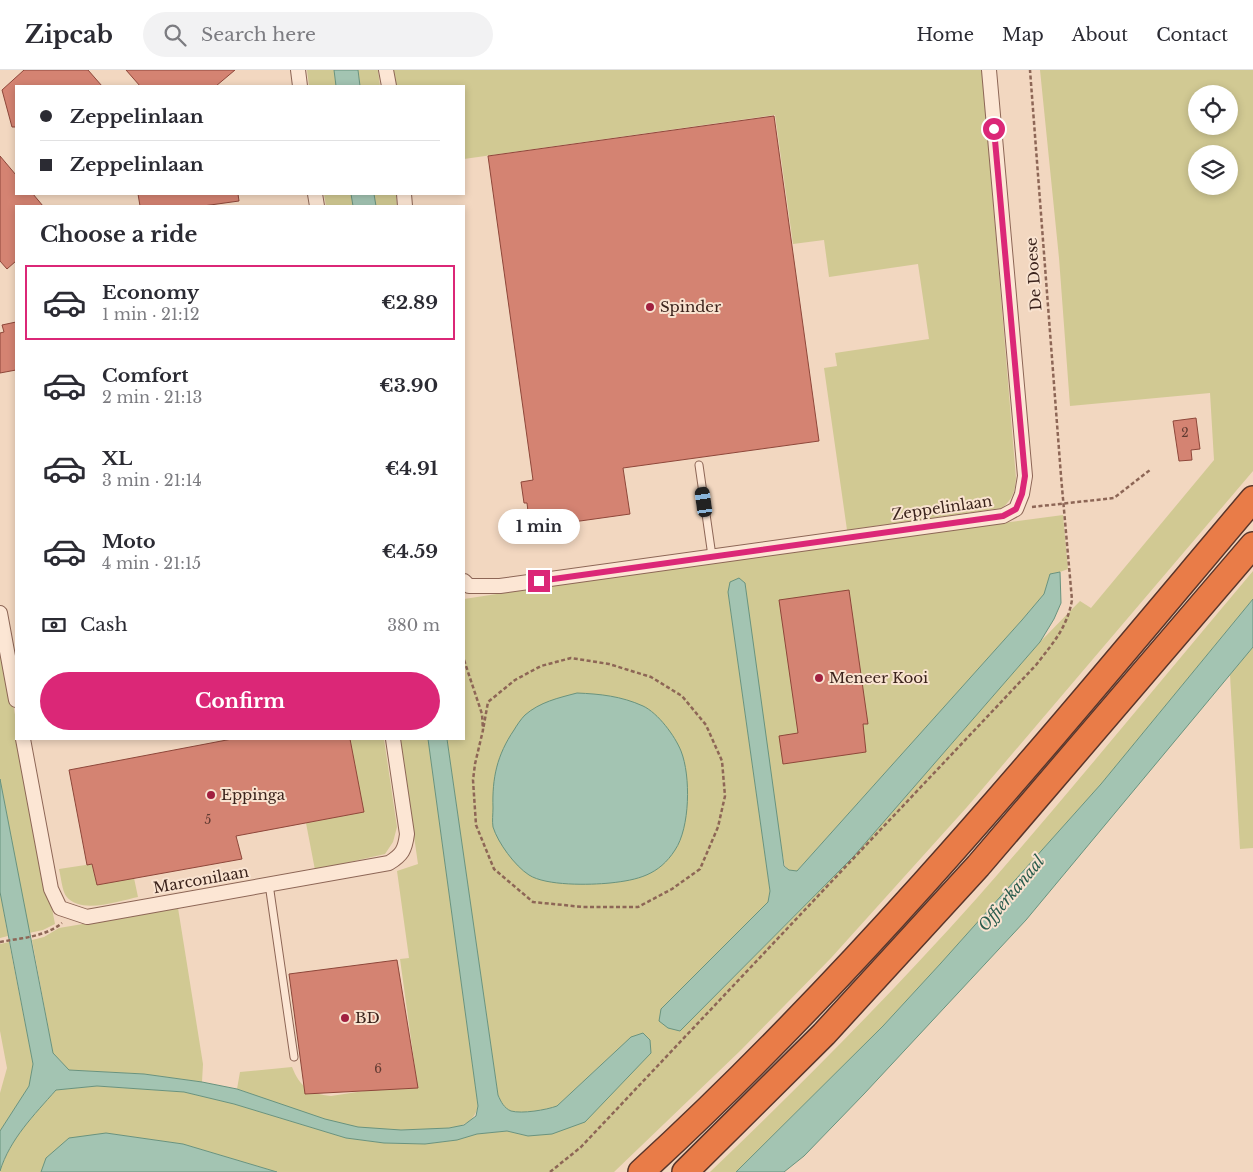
<!DOCTYPE html>
<meta charset="utf-8">
<style>
body{margin:0;font-family:"Libre Baskerville",serif;background:#f2f2f3;color:#2b2b33;height:100vh;display:flex;flex-direction:column;font-size:19px;white-space:nowrap}
*{box-sizing:border-box;margin:0}
p{font-size:16px;color:#7c7c81}
.icon{flex:none;width:28px;height:28px;fill:none;stroke:currentColor;stroke-width:2;stroke-linecap:round;stroke-linejoin:round}
.map{position:relative;flex:1;overflow:hidden}
.drawer{position:absolute;left:15px;top:135px;width:450px;height:535px;display:flex;flex-direction:column;background:#fff;border-radius:0px;box-shadow:0 2px 8px #0003}
.drawer>*{flex:none}
.banner{position:absolute;left:15px;top:15px;width:450px;height:110px;border-radius:0px;box-shadow:0 2px 8px #0003;display:grid;align-content:center;height:110px;padding:0 25px;background:#fff}
.buttons{position:absolute;left:1188px;top:15px;display:grid;gap:10px}
.buttons a{display:grid;place-items:center;width:50px;height:50px;border-radius:50%;background:#fff;box-shadow:0 2px 8px #0003;font-size:25px}
.end{position:absolute;width:22px;height:22px;margin:-11px;border:6px solid #db2777;background:#fff;box-shadow:0 0 0 2px #fff}
.from{border-radius:50%}
.bubble{position:absolute;height:35px;border-radius:18px;background:#fff;box-shadow:0 2px 8px #0003;font-size:16px;font-weight:700;line-height:35px;text-align:center}
.car{position:absolute;width:15px;height:30px;margin:-15px -8px;border-radius:6px;box-shadow:0 0 4px 1px #0007;background:linear-gradient(#222 24%,#8ab4d8 0 40%,#222 0 76%,#8ab4d8 0 86%,#222 0)}
.banner b{display:flex;align-items:center;gap:18px;height:48px;font-size:19px}
.banner b+b{border-top:1px solid #e1e1e2}
.banner i{width:12px;height:12px;background:#2b2b33}
ul{padding:0;list-style:none}
li{display:flex;align-items:center;gap:15px;height:75px;margin:0 10px 8px;padding:0 15px;border:2px solid transparent;border-radius:0px}
li div{flex:1}
li b{display:block;font-size:19px}
li em{font-style:normal;font-weight:700}
li.current{border-color:#db2777}
li>.icon{width:45px;height:45px;stroke-width:1.5}
h2{padding:0 25px;font-size:22px;line-height:60px}
.pay{display:flex;align-items:center;gap:12px;height:55px;padding:0 25px;font-size:19px}
.pay p{margin-inline-start:auto}
.cta{display:flex;gap:10px;margin-top:auto;padding:10px 25px}
.cta a{flex:1;height:58px;border-radius:30px;background:#db2777;color:#fff;font-size:20px;font-weight:700;line-height:58px;text-align:center}
header{display:flex;align-items:center;gap:30px;box-sizing:border-box;height:70px;padding:0 25px;background:#fff;border-bottom:1px solid #e1e1e2}
header strong{font-size:24px}
nav{display:flex;gap:28px;margin-inline-start:auto;font-size:18px}
.search{width:350px;height:45px;background:#f2f2f3;display:flex;align-items:center;gap:12px;box-sizing:border-box;padding:0 18px;border-radius:28px;color:#7c7c81;font-size:19px}
.map>svg:first-child{display:block}
</style>
<header>
<strong>Zipcab</strong>
<div class="search"><svg class="icon" aria-label="search" viewBox="0 0 24 24"><circle cx="10" cy="10" r="6"/><path d="M15 15l6 6"/></svg>Search here</div>
<nav><a>Home</a><a>Map</a><a>About</a><a>Contact</a></nav>
</header>
<div class="map">
<svg width="1253" height="1102" viewBox="0 0 1253 1102">
<rect width="100%" height="100%" fill="#f2d7c0"/>
<g fill="#d1c993" fill-rule="evenodd">
<path d="M 307,0 L 334,0 L 336,16 L 309,16 Z"/>
<path d="M 358,0 L 378,0 L 380,16 L 360,16 Z"/>
<path d="M 393,0 L 982,0 L 1016,408 C 1015,421 1013,429 1002,438 L 847,460 L 824,298 L 837,296 L 835,283 L 929,269 L 918,194 L 829,207 L 824,170 L 793,174 L 775,45 L 464,89 L 464,16 L 395,16 Z"/>
<path d="M 1040,0 L 1253,0 L 1253,401 L 967,737 L 831,888 L 741,980 L 614,1102 L 277,1102 L 183,1074 L 106,1063 L 46,1088 L 41,1102 L 0,1102 C 9,1070 34,1045 56,1020 L 97,1016 L 184,1022 L 234,1034 L 346,1068 L 384,1073 L 425,1074 L 457,1070 L 477,1064 L 507,1061 L 528,1066 L 631,967 L 557,1036 C 546,1040 522,1044 511,1041 C 504,1038 501,1032 498,1025 L 447,669 L 464,669 L 464,529 L 744,487 L 1063,445 L 1068,499 L 1060,502 L 1050,504 L 1044,524 L 1022,550 L 797,801 L 789,800 L 785,796 L 728,522 L 770,821 L 768,832 L 680,961 L 854,786 L 1040,572 L 1080,531 L 1091,538 L 1214,390 L 1210,323 L 1070,336 L 1059,188 ZM 1196,24 L 1229,24 L 1229,56 L 1196,56 ZM 1196,84 L 1229,84 L 1229,116 L 1196,116 Z"/>
<path d="M 324,124 L 351,124 L 353,136 L 326,136 Z"/>
<path d="M 374,124 L 396,124 L 397,136 L 376,136 Z"/>
<path d="M 1253,501 L 1253,529 L 1101,714 L 941,893 L 883,956 L 736,1102 L 710,1102 C 802,1014 892,923 977,828 C 1071,721 1161,610 1253,501 Z"/>
<path d="M 0,565 L 16,650 L 16,669 L 20,669 L 55,854 L 43,860 L 29,863 L 0,709 Z"/>
<path d="M 1253,577 L 1253,778 L 1240,779 L 1230,605 Z"/>
<path d="M 350,669 L 384,669 L 397,757 L 393,772 L 385,784 L 315,800 L 306,753 L 363,742 Z"/>
<path d="M 400,669 L 428,669 L 478,1036 C 473,1059 451,1058 431,1059 C 407,1060 382,1061 358,1057 C 319,1051 275,1032 237,1019 L 240,1002 L 292,997 C 300,1017 310,1024 331,1026 L 417,1013 L 400,889 L 409,888 L 397,801 L 418,794 Z"/>
<path d="M 92,794 L 97,815 L 134,808 L 138,827 C 119,831 80,845 66,826 C 62,820 61,807 59,799 Z"/>
<path d="M 0,822 L 8,866 L 0,868 Z"/>
<path d="M 178,838 L 203,994 L 202,1012 L 144,1004 L 69,1000 L 53,983 L 32,870 L 44,867 L 59,858 Z"/>
<path d="M 9,872 L 33,994 L 29,1016 L 0,1061 L 0,1023 L 7,998 L 0,961 L 0,874 Z"/>
</g>
<g fill="#a3c4b2" stroke="#69937e">
<path d="M 334,0 L 358,0 L 360,16 L 336,16 Z"/>
<path d="M 351,124 L 374,124 L 376,136 L 353,136 Z"/>
<path d="M 1060,502 L 1061,533 L 1054,549 L 1040,572 L 854,786 L 680,961 L 668,958 L 659,951 L 661,939 L 768,832 L 770,821 L 728,522 L 730,512 L 739,508 L 745,513 L 784,796 L 789,800 L 797,801 L 1022,550 L 1044,524 L 1050,504 Z"/>
<path d="M 1253,529 L 1253,577 L 1026,850 L 864,1024 L 804,1086 L 784,1102 L 736,1102 L 883,956 L 941,893 L 1101,714 Z"/>
<path d="M 577,623 C 600,624 621,626 643,636 C 658,643 675,666 681,681 C 691,706 690,758 675,780 C 659,805 638,810 610,813 C 590,815 546,816 529,805 C 515,796 498,773 493,757 C 492,751 493,744 493,738 C 492,708 497,685 514,660 C 517,655 521,649 525,645 C 540,632 558,628 577,623 Z"/>
<path d="M 428,669 L 447,669 L 498,1025 C 501,1032 504,1038 511,1041 C 522,1044 546,1040 557,1036 L 631,967 L 643,963 L 650,970 L 651,983 L 585,1052 L 552,1064 L 528,1066 L 507,1061 L 477,1064 L 457,1070 L 425,1074 L 384,1073 L 346,1068 L 234,1034 L 184,1022 L 97,1016 L 56,1020 C 34,1045 10,1069 0,1101 L 0,1061 L 29,1016 L 33,994 L 0,822 L 0,709 L 53,983 L 69,1000 L 144,1004 L 202,1012 L 237,1019 L 325,1049 L 358,1057 L 401,1060 L 449,1058 L 464,1055 L 476,1046 L 478,1036 Z"/>
<path d="M 106,1063 L 183,1074 L 277,1102 L 41,1102 L 46,1088 L 69,1068 Z"/>
</g>
<g fill="#d48372" stroke="#8e473a">
<path d="M 24,0 L 88,0 L 102,16 L 16,16 L 16,57 L 12,57 L 2,20 Z"/>
<path d="M 126,0 L 235,0 L 216,16 L 140,16 Z"/>
<path d="M 774,46 L 819,371 L 623,398 L 630,444 L 530,458 L 527,433 L 524,433 L 521,412 L 533,410 L 488,86 Z"/>
<path d="M 0,86 L 16,105 L 16,124 L 33,124 L 43,136 L 16,136 L 16,191 L 7,199 L 0,191 Z"/>
<path d="M 138,124 L 238,124 L 239,131 L 203,136 L 140,136 Z"/>
<path d="M 16,252 L 16,300 L 0,303 L 0,263 L 4,262 L 2,255 Z"/>
<path d="M 1196,348 L 1200,379 L 1191,380 L 1192,390 L 1179,391 L 1173,351 Z"/>
<path d="M 849,520 L 868,654 L 863,654 L 866,682 L 783,694 L 779,666 L 798,663 L 779,530 Z"/>
<path d="M 232,669 L 350,669 L 364,742 L 236,766 L 242,789 L 97,815 L 92,794 L 87,795 L 69,700 Z"/>
<path d="M 397,890 L 418,1018 L 305,1024 L 289,904 Z"/>
</g>
<g fill="none" stroke-linecap="round" stroke-linejoin="round">
<defs>
<g id="service">
<path d="M 699,395 L 712,486"/>
<path d="M 269,814 L 294,987"/>
</g>
<g id="minor">
<path d="M 298,0 L 300,16"/>
<path d="M 386,0 L 389,16"/>
<path d="M 315,124 L 317,136"/>
<path d="M 404,124 L 405,136"/>
<path d="M 464,511 L 469,516 L 500,516 L 1003,446 L 1016,439 L 1022,424 L 1025,406 L 989,0"/>
<path d="M 0,543 L 16,630"/>
<path d="M 23,669 L 51,819 L 60,838 L 87,847 L 389,793 C 402,785 405,780 407,764 L 393,669"/>
</g>
<g id="motorway">
<path d="M 641,1102 C 865,897 1057,661 1253,429"/>
<path d="M 685,1102 L 824,964 L 978,796 L 1253,475"/>
</g>
</defs>
<use href="#service" stroke="#8d6656" stroke-width="9"/>
<use href="#minor" stroke="#8d6656" stroke-width="16"/>
<use href="#motorway" stroke="#5a362b" stroke-width="28"/>
<g stroke="#8d6656" stroke-width="2.5" stroke-dasharray="4 2.5" stroke-linecap="butt">
<path d="M 1032,437 L 1114,428 L 1150,400"/>
<path d="M 464,590 L 482,644 L 483,660 L 475,694 L 473,710 L 476,755 L 494,799 L 533,832 L 583,837 L 638,837 L 672,819 L 700,799 L 718,757 L 725,726 L 722,691 L 706,655 L 682,626 L 651,607 L 609,594 L 571,588 L 541,596 L 515,610 L 488,632 L 483,660"/>
<path d="M 0,872 C 21,868 45,867 62,853"/>
<path d="M 550,1102 L 581,1077 L 1036,595 C 1053,573 1067,558 1072,530 L 1061,406 L 1030,0"/>
</g>
<use href="#service" stroke="#fce6d4" stroke-width="7"/>
<use href="#minor" stroke="#fce6d4" stroke-width="14"/>
<use href="#motorway" stroke="#e97c48" stroke-width="25"/>
</g>
<g fill="none" stroke-linecap="round" stroke-linejoin="round">
<path stroke="#db2777" stroke-width="6" d="M 539,511 L 1003,446 L 1016,439 L 1022,424 L 1025,406 L 994,59"/>
</g>
<g fill="#a12040" stroke="#f9e3d0" stroke-width="2">
<circle cx="650" cy="237" r="5"/>
<circle cx="819" cy="608" r="5"/>
<circle cx="211" cy="725" r="5"/>
<circle cx="345" cy="948" r="5"/>
</g>
<g text-anchor="middle" stroke-width="4" stroke-linejoin="round" paint-order="stroke">
<g font-size="12" fill="#613b32">
<text x="1185" y="367">2</text>
<text x="208" y="754">5</text>
<text x="378" y="1003">6</text>
</g>
<g font-size="15" fill="#3b231c" stroke="#f9e3d0">
<text transform="translate(1034 204) rotate(-94)" y="5">De Doese</text>
<text transform="translate(942 438) rotate(-8)" y="5">Zeppelinlaan</text>
<text transform="translate(201 810) rotate(-10)" y="5">Marconilaan</text>
</g>
<g font-size="15" fill="#3b231c" stroke="#f9e3d0" text-anchor="start">
<text x="660" y="242">Spinder</text>
<text x="829" y="613">Meneer Kooi</text>
<text x="221" y="730">Eppinga</text>
<text x="355" y="953">BD</text>
</g>
<g font-size="16" font-style="italic" fill="#2a5c4d" stroke="#f9e3d0">
<text transform="translate(1011 823) rotate(-50)" y="6">Offierkanaal</text>
</g>
</g>
</svg>
<div class="buttons">
<a><svg class="icon" aria-label="locate" viewBox="0 0 24 24"><circle cx="12" cy="12" r="6"/><path d="M12 2v4M12 18v4M2 12h4M18 12h4"/></svg></a>
<a><svg class="icon" aria-label="layers" viewBox="0 0 24 24"><path d="M12 4l9 5-9 5-9-5zM3 14l9 5 9-5"/></svg></a>
</div>
<i class="end from" style="left:994px;top:59px"></i>
<i class="end" style="left:539px;top:511px"></i>
<div class="bubble" style="left:498px;top:439px;width:82px">1 min</div>
<i class="car" style="left:704px;top:432px;rotate:352deg"></i>
<div class="banner">
<b><i class="from"></i>Zeppelinlaan</b>
<b><i></i>Zeppelinlaan</b>
</div>
<section class="drawer">
<h2>Choose a ride</h2>
<ul>
<li class="current"><svg class="icon" aria-label="car" viewBox="0 0 24 24"><path d="M5 17H2v-5l4-1 3-4h7l3 4 3 1v5h-3M9 17h6M6 11h13"/><circle cx="7" cy="17" r="2"/><circle cx="17" cy="17" r="2"/></svg><div><b>Economy</b><p>1 min · 21:12</p></div><em>€2.89</em></li>
<li><svg class="icon" aria-label="car" viewBox="0 0 24 24"><path d="M5 17H2v-5l4-1 3-4h7l3 4 3 1v5h-3M9 17h6M6 11h13"/><circle cx="7" cy="17" r="2"/><circle cx="17" cy="17" r="2"/></svg><div><b>Comfort</b><p>2 min · 21:13</p></div><em>€3.90</em></li>
<li><svg class="icon" aria-label="car" viewBox="0 0 24 24"><path d="M5 17H2v-5l4-1 3-4h7l3 4 3 1v5h-3M9 17h6M6 11h13"/><circle cx="7" cy="17" r="2"/><circle cx="17" cy="17" r="2"/></svg><div><b>XL</b><p>3 min · 21:14</p></div><em>€4.91</em></li>
<li><svg class="icon" aria-label="car" viewBox="0 0 24 24"><path d="M5 17H2v-5l4-1 3-4h7l3 4 3 1v5h-3M9 17h6M6 11h13"/><circle cx="7" cy="17" r="2"/><circle cx="17" cy="17" r="2"/></svg><div><b>Moto</b><p>4 min · 21:15</p></div><em>€4.59</em></li>
</ul>
<div class="pay"><svg class="icon" aria-label="cash" viewBox="0 0 24 24"><path d="M3 7h18v10H3z"/><circle cx="12" cy="12" r="2"/></svg>Cash<p>380 m</p></div>
<div class="cta"><a>Confirm</a></div>
</section>
</div>
